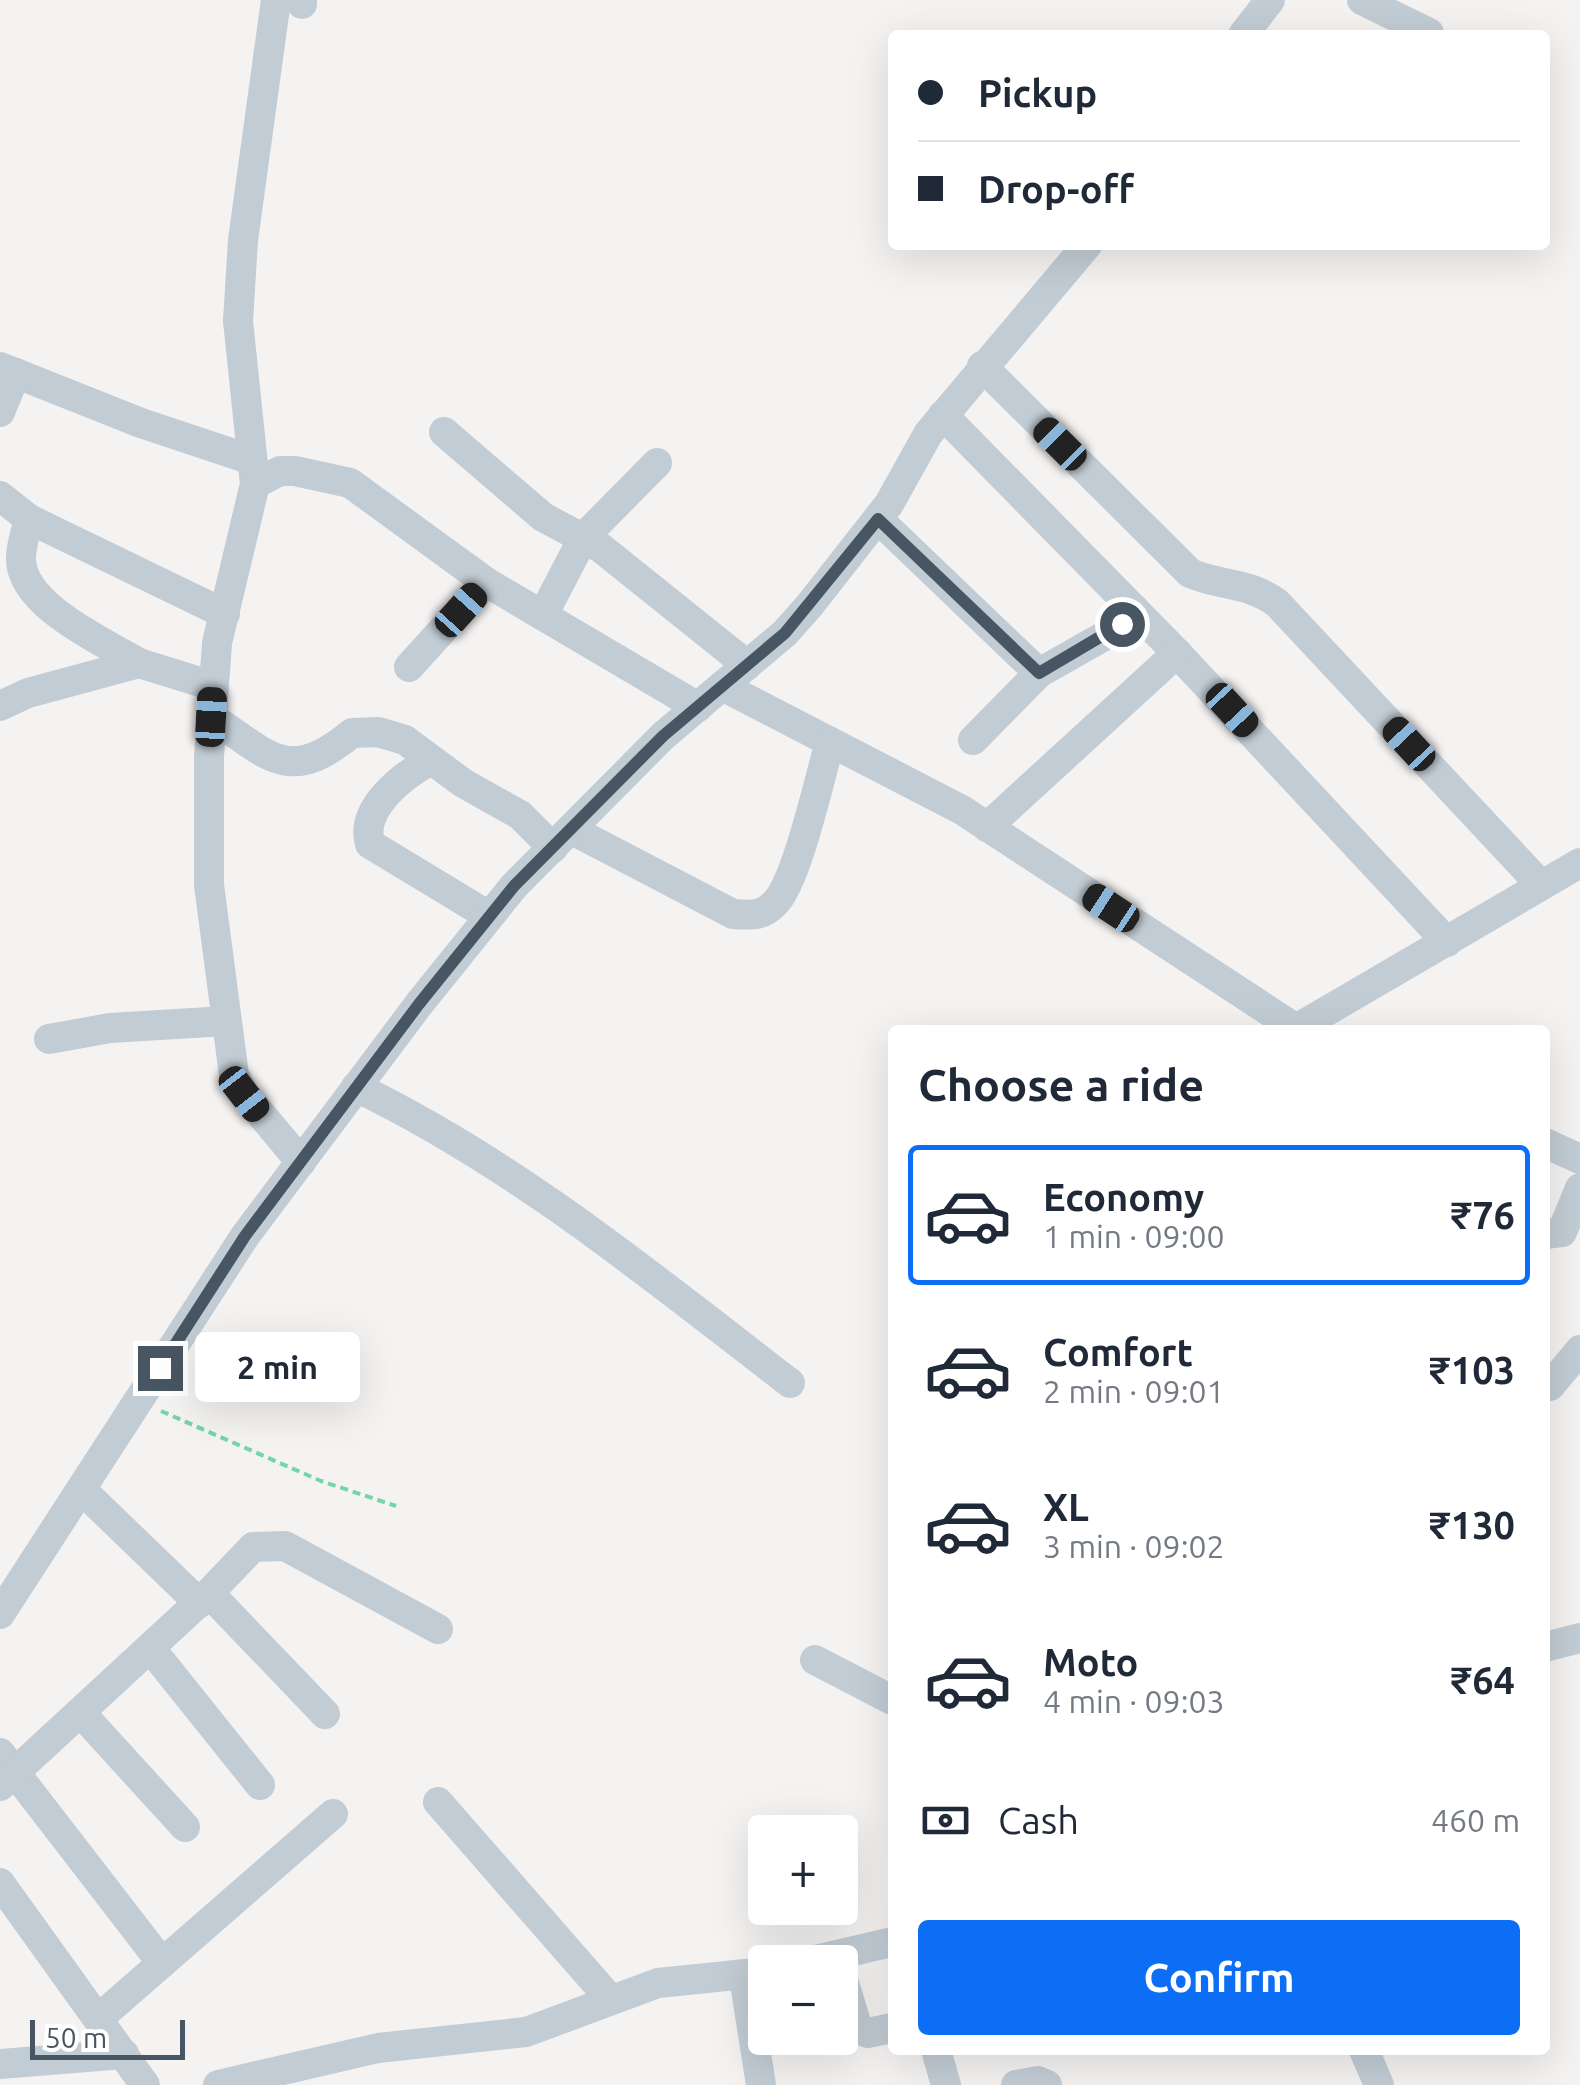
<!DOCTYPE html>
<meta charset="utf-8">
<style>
body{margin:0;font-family:Ubuntu,sans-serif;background:#f6f6f7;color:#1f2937;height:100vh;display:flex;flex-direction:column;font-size:38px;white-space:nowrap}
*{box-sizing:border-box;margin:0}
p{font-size:32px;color:#747a83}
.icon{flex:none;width:55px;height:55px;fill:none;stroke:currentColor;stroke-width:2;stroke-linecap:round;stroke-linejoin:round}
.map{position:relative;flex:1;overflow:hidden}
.drawer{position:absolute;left:888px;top:1025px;width:662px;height:1030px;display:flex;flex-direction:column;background:#fff;border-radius:10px;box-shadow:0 10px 40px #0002}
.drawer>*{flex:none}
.guide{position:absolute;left:888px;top:30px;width:662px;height:220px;border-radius:10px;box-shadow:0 10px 40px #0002;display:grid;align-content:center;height:220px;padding:0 30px;background:#fff}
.buttons{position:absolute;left:748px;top:1815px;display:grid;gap:20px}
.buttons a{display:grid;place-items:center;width:110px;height:110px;border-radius:10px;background:#fff;box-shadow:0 10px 40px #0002;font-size:50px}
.scale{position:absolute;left:30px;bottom:25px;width:155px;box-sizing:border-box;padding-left:10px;border:5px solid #485562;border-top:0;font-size:28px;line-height:35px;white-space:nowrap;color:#485562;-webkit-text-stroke:8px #fff;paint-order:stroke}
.end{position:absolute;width:45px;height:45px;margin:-22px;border:12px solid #485562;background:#fff;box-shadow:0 0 0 5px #fff}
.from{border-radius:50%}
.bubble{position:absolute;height:70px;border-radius:10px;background:#fff;box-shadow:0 10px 40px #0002;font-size:32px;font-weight:700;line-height:70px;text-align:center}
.car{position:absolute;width:30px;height:60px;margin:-30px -15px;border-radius:12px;box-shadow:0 0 8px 2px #0007;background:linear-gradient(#222 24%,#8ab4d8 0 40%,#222 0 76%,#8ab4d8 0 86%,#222 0)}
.guide b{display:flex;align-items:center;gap:35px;height:95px;font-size:38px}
.guide b+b{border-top:2px solid #e0e1e3}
.guide i{width:25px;height:25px;background:#1f2937}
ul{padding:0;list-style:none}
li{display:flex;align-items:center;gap:30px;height:140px;margin:0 20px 15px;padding:0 10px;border:5px solid transparent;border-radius:10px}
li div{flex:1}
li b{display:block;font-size:38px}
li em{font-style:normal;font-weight:700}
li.selected{border-color:#0c6df5}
li>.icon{width:90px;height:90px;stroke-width:1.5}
h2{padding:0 30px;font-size:45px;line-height:120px}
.pay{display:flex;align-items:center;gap:25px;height:110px;padding:0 30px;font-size:38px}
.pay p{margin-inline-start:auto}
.primary-button{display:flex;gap:20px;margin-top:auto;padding:20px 30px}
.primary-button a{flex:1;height:115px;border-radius:10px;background:#0c6df5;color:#fff;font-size:40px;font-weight:700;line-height:115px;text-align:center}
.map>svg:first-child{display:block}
</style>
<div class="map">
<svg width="1580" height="2085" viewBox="0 0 1580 2085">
<rect width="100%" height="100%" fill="#f5f2f2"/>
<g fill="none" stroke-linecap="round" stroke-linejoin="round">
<path stroke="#74d5a7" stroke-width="4" stroke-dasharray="8 5" stroke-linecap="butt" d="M 161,1411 L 321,1481 L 396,1506"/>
<g stroke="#c2ccd4" stroke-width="30">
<path d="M 276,0 L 243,240 L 238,321 L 255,484 L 217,643 L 209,756 L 209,885 L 234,1075 L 244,1094 L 301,1162"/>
<path d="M 1362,0 L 1429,33"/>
<path d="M 302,4 L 302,0"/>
<path d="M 1243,35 L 1270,0"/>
<path d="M 982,366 L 1190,573 C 1223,587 1246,581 1277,603 L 1541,885"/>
<path d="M 0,367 L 141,423 L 252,460"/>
<path d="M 0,412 L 16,373"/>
<path d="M 943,415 L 1177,653 L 1447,942"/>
<path d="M 444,432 L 543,517 L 601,548 L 747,665"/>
<path d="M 255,484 L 280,471 L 295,471 L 350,483 L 486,582 L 698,707"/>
<path d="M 0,496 L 29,519 L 225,614"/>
<path d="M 29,519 C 26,531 21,545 21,558 C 20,605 104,642 139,663"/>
<path d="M 878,519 L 1039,673"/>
<path d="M 543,615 L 583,538 L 657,463"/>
<path d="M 409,667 L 486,582"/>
<path d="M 722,686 L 962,810 L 1298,1030"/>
<path d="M 0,706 L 28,693 L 139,663 L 213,686"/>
<path d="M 211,717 C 271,757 289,785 352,733 L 378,732 L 405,740 L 463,783 L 520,815 L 553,848"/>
<path d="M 973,740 L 1039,673 L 1106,635 L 1135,610"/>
<path d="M 431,760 C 404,775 359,808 370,844 L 489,916"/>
<path d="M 987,827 L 1177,653"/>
<path d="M 572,830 L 733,914 C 750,915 762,917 775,903 C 797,882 820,776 830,742"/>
<path d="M 1296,1029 L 1580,863"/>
<path d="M 49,1039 L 110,1028 L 226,1021"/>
<path d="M 356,1087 C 515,1164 651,1276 790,1383"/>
<path d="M 1545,1143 L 1580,1159"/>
<path d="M 1545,1234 L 1562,1232 L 1580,1188"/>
<path d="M 1550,1386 L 1580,1350"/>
<path d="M 82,1490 L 199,1603"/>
<path d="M 209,1593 L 325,1714"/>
<path d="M 0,1614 L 245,1236 L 419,1004 L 514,886 L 663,736 L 785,633 L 809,606 L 889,504 L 928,434 L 1087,245"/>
<path d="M 1545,1647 L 1580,1638"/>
<path d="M 151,1649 L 260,1785"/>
<path d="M 815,1660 L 892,1700"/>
<path d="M 81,1713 L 185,1827"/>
<path d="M 0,1753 L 162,1963"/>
<path d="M 0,1786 L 209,1593 L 253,1547 L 285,1546 L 438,1629"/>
<path d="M 438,1802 L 611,2000"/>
<path d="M 0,1883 L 145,2085"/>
<path d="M 806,1962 L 892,1942"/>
<path d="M 840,1970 L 858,2029 L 868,2033 L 892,2028"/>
<path d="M 744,1977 L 761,2085"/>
<path d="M 99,2018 L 333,1814"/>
<path d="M 936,2050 L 946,2085"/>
<path d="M 1364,2050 L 1379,2085"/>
<path d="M 0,2064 L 124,2054"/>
<path d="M 218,2085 L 378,2048 L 526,2032 L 658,1983 L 765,1972"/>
<path d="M 1016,2085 L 1038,2081 L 1047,2085"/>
</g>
</g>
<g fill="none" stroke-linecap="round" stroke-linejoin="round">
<path stroke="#485562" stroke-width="12" d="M 160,1368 L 245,1236 L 419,1004 L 514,886 L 663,736 L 785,633 L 878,519 L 1039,673 L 1122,624"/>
</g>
</svg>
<div class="buttons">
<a>+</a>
<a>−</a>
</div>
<div class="scale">50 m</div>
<i class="end from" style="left:1122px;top:624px"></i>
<i class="end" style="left:160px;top:1368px"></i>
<div class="bubble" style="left:195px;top:1332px;width:165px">2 min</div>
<i class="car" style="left:1060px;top:444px;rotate:315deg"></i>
<i class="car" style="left:461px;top:610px;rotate:42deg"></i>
<i class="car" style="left:1232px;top:710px;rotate:137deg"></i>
<i class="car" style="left:211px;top:717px;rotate:3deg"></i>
<i class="car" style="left:1409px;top:744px;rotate:317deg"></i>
<i class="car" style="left:1111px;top:908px;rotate:303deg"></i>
<i class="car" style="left:244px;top:1094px;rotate:142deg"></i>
<div class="guide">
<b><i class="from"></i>Pickup</b>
<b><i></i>Drop-off</b>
</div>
<section class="drawer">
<h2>Choose a ride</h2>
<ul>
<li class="selected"><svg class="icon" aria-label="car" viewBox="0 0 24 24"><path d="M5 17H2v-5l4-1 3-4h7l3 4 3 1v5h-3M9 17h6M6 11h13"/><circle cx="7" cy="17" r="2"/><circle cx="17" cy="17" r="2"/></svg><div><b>Economy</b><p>1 min · 09:00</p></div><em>₹76</em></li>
<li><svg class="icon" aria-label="car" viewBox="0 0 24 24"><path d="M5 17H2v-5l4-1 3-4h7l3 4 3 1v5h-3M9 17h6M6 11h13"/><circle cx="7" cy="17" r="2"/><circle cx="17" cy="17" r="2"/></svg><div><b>Comfort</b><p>2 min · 09:01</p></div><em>₹103</em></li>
<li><svg class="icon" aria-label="car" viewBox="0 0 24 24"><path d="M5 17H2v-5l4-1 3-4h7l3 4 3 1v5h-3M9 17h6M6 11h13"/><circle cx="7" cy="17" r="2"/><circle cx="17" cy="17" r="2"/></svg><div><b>XL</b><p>3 min · 09:02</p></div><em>₹130</em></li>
<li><svg class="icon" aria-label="car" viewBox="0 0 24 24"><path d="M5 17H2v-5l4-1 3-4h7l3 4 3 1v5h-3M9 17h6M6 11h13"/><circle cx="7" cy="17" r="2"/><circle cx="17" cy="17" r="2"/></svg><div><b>Moto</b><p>4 min · 09:03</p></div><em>₹64</em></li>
</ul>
<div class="pay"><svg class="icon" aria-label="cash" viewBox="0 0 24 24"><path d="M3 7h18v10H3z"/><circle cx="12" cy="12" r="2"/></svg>Cash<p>460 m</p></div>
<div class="primary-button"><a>Confirm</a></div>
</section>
</div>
